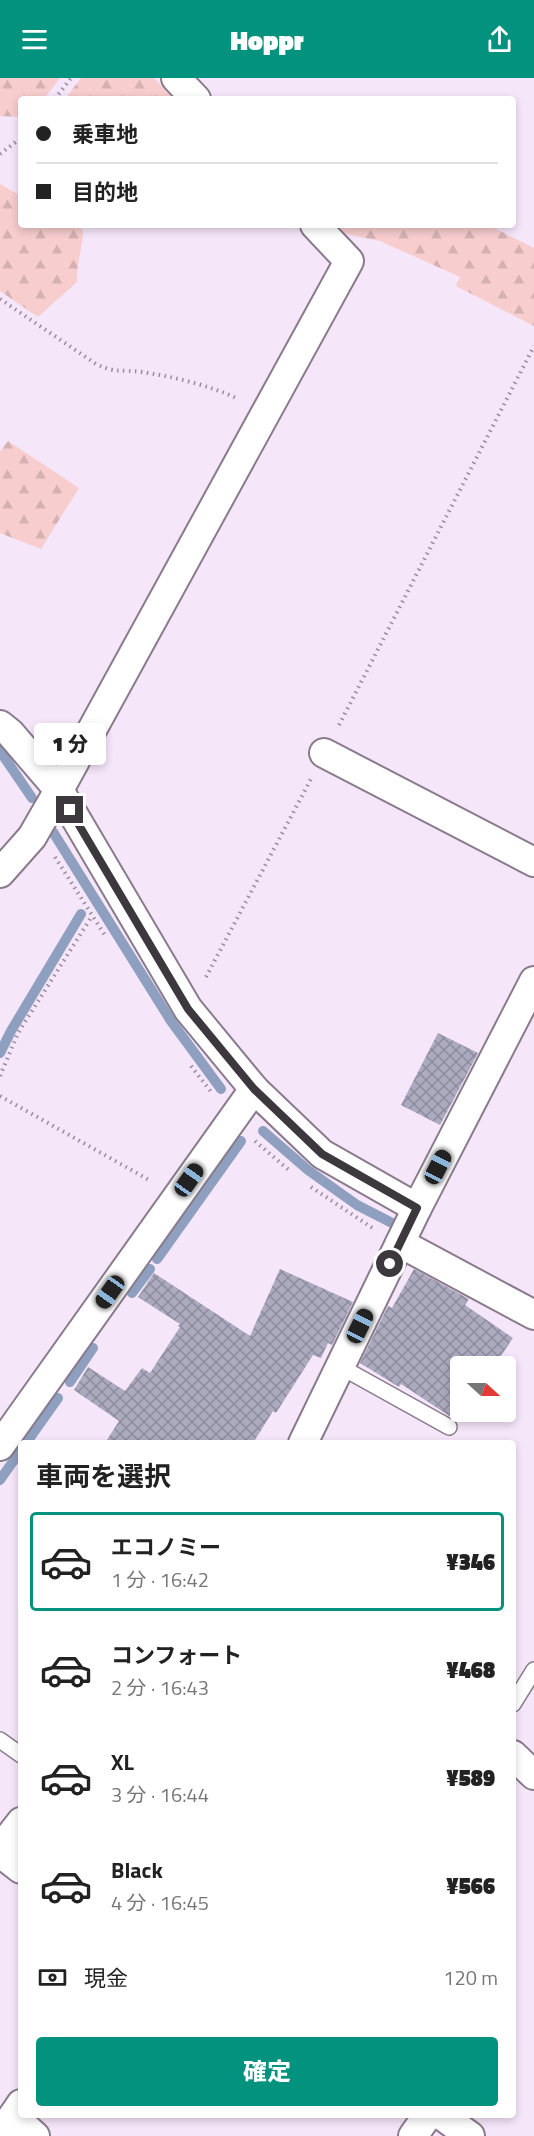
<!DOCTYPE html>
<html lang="ja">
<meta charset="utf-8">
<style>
body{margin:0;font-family:"Titillium Web","Noto Sans JP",sans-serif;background:#f2f2f2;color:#222;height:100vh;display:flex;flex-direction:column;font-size:22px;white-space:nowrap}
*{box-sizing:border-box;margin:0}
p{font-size:20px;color:#767676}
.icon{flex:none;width:33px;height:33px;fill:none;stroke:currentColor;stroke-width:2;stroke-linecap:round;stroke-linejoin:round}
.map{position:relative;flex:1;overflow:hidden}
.panel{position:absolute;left:18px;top:1362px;width:498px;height:678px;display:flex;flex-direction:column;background:#fff;border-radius:6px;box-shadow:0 3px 9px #0003}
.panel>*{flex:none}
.banner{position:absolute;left:18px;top:18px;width:498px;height:132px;border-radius:6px;box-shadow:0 3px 9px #0003;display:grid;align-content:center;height:132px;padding:0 18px;background:#fff}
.needle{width:39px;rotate:111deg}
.buttons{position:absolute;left:450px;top:1278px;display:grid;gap:12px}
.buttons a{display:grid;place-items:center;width:66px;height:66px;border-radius:6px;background:#fff;box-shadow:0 3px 9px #0003;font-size:30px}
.end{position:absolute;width:27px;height:27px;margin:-14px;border:8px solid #3d373e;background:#fff;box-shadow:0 0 0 3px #fff}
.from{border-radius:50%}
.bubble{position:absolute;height:42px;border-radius:6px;background:#fff;box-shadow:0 3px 9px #0003;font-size:20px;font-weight:800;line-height:42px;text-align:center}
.car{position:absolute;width:18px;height:36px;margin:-18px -9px;border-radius:8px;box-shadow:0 0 4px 2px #0007;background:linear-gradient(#222 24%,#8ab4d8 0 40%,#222 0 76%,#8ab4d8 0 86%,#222 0)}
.banner b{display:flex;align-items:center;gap:21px;height:57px;font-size:22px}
.banner b+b{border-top:2px solid #e0e0e0}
.banner i{width:15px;height:15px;background:#222}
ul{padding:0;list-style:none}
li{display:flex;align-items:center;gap:18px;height:99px;margin:0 12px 9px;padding:0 6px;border:3px solid transparent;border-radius:6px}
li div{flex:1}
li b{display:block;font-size:22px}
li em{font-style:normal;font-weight:800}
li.selected{border-color:#02927e}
li>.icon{width:54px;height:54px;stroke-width:1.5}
h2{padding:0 18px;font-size:27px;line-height:72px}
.pay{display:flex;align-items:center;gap:15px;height:66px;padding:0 18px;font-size:22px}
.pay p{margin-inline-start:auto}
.button{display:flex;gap:12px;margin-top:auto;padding:12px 18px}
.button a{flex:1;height:69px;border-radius:6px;background:#02927e;color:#fff;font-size:24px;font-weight:800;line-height:69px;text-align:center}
header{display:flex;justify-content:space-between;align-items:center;height:78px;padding:0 18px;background:#02927e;color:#fff;font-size:27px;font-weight:800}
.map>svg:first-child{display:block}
</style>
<header><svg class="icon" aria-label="menu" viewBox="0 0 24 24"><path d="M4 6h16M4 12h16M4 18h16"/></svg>Hoppr<svg class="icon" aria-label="share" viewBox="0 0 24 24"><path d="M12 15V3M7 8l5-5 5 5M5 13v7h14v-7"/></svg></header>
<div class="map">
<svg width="534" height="2058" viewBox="0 0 534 2058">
<defs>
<pattern id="forest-firs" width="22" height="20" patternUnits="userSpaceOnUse" patternTransform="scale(1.5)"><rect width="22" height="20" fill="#f7cdce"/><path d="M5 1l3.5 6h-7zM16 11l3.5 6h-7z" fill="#d5b1b2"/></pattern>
<pattern id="building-cross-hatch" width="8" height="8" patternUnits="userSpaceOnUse" patternTransform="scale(1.5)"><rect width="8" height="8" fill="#acaabf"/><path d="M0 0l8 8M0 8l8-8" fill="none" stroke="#8d8b9d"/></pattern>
</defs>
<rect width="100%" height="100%" fill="#f6e6fa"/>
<g fill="url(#forest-firs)">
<path d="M 0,0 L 60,0 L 44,21 L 21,21 L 21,39 L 0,38 Z"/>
<path d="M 81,0 L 154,0 L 174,21 L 65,21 Z"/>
<path d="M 0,106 L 21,118 L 21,147 L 74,147 L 83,152 C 83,170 76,186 77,204 L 38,239 L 0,213 Z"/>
<path d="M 337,147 L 488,147 L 534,170 L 534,248 L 456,208 L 460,199 L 380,163 L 346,156 Z"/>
<path d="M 8,363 L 79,410 L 41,471 L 0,455 L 0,374 Z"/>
</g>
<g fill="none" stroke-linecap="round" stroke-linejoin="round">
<g stroke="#8e9fbf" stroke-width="10">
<path d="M 0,673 L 32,720"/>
<path d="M 53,754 L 171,943 L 221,1011"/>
<path d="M 0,975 L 11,953 L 81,836"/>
<path d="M 263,1053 L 308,1092 L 357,1127 L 396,1147"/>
<path d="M 157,1181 L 241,1063"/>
<path d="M 132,1215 L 150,1191"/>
<path d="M 70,1304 L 93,1270"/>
<path d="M 26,1365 L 58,1320"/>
<path d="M 0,1402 L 21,1372"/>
</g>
</g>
<g fill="url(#building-cross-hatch)">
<path d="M 438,955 L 478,975 L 440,1047 L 401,1027 Z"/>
<path d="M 280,1191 L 353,1224 L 332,1267 L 328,1265 L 321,1280 L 313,1277 L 276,1335 L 273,1333 L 253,1365 L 105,1365 L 119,1343 L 74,1312 L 88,1289 L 125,1313 L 142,1290 L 150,1295 L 180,1249 L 178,1248 L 180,1246 L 138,1219 L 154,1195 L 250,1258 Z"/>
<path d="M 414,1191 L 469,1221 L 465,1227 L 513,1260 L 494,1288 L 460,1288 L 460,1334 L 463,1334 L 457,1343 L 401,1306 L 399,1309 L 360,1285 L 388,1228 L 392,1230 Z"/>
</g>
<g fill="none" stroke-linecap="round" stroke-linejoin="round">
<defs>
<g id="service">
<path d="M 341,1289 L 449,1349"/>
<path d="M 513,1626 L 534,1592"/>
<path d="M 0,1662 L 21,1677"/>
</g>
<g id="minor">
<path d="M 176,0 L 196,21"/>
<path d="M 0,647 L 10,655 L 59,712 L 188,931 L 254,1011 L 322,1076 L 417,1130"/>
<path d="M 324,675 L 534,784"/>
<path d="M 0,795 L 32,759 L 59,712 L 349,183 L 315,147"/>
<path d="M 400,1165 L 534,1237"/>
<path d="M 303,1365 L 417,1130 L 534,903"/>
<path d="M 0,1368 L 254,1011"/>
<path d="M 513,1677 L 534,1697"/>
<path d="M 0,1771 L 21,1744"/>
<path d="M 0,1775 L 21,1791"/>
<path d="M 441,2037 L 470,2058"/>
<path d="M 13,2038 L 35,2058"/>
<path d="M 0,2057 L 21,2026"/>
<path d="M 413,2058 L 428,2037"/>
</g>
</defs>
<use href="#service" stroke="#897b8c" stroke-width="18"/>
<use href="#minor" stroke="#897b8c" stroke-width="32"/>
<g stroke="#978c99" stroke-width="4" stroke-dasharray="1.5 4.5" stroke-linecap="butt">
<path d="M 55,21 L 71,0"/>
<path d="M 0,76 L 21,60"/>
<path d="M 0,221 L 96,286 C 117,296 121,291 142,294 C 171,298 212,308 238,321"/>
<path d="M 339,647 L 534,268"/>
<path d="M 55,779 L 106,859"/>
<path d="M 206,899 L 311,701"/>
<path d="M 191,988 L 212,1015"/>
<path d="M 0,998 L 18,955 L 92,838"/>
<path d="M 0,1018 L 151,1103"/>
<path d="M 255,1063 L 290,1093"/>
<path d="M 311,1109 L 374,1151"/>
</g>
<use href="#service" stroke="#fff" stroke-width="15"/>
<use href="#minor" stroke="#fff" stroke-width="28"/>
</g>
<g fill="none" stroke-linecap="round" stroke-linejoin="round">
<path stroke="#3d373e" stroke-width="8" d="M 70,732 L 188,931 L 254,1011 L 322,1076 L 417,1130 L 390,1186"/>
</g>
</svg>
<div class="buttons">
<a><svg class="needle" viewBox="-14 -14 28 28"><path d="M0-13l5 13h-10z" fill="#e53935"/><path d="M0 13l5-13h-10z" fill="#767676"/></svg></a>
</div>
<i class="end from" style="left:390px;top:1186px"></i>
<i class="end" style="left:70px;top:732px"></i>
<div class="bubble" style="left:34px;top:645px;width:72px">1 分</div>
<i class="car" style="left:438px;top:1089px;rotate:27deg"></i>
<i class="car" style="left:189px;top:1102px;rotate:35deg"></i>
<i class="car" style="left:110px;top:1214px;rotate:215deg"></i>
<i class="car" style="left:360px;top:1248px;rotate:26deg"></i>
<div class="banner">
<b><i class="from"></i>乗車地</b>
<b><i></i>目的地</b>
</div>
<section class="panel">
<h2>車両を選択</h2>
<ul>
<li class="selected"><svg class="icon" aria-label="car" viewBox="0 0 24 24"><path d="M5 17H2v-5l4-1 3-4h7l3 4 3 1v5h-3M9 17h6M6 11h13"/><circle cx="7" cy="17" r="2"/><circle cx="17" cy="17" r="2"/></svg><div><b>エコノミー</b><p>1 分 · 16:42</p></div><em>¥346</em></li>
<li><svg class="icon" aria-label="car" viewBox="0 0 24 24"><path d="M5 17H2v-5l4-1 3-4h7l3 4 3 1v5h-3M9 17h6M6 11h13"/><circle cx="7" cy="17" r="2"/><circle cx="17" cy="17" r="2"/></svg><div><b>コンフォート</b><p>2 分 · 16:43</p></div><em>¥468</em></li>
<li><svg class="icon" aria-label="car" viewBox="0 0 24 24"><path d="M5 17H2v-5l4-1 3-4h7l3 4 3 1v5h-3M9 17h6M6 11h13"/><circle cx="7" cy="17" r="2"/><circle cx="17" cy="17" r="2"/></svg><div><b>XL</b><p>3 分 · 16:44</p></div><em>¥589</em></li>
<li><svg class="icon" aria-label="car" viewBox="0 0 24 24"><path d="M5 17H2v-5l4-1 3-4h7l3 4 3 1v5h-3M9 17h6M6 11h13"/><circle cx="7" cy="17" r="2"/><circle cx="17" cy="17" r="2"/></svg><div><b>Black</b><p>4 分 · 16:45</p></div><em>¥566</em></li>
</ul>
<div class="pay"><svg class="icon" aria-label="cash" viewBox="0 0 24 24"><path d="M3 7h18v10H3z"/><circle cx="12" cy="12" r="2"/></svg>現金<p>120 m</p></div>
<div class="button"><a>確定</a></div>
</section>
</div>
